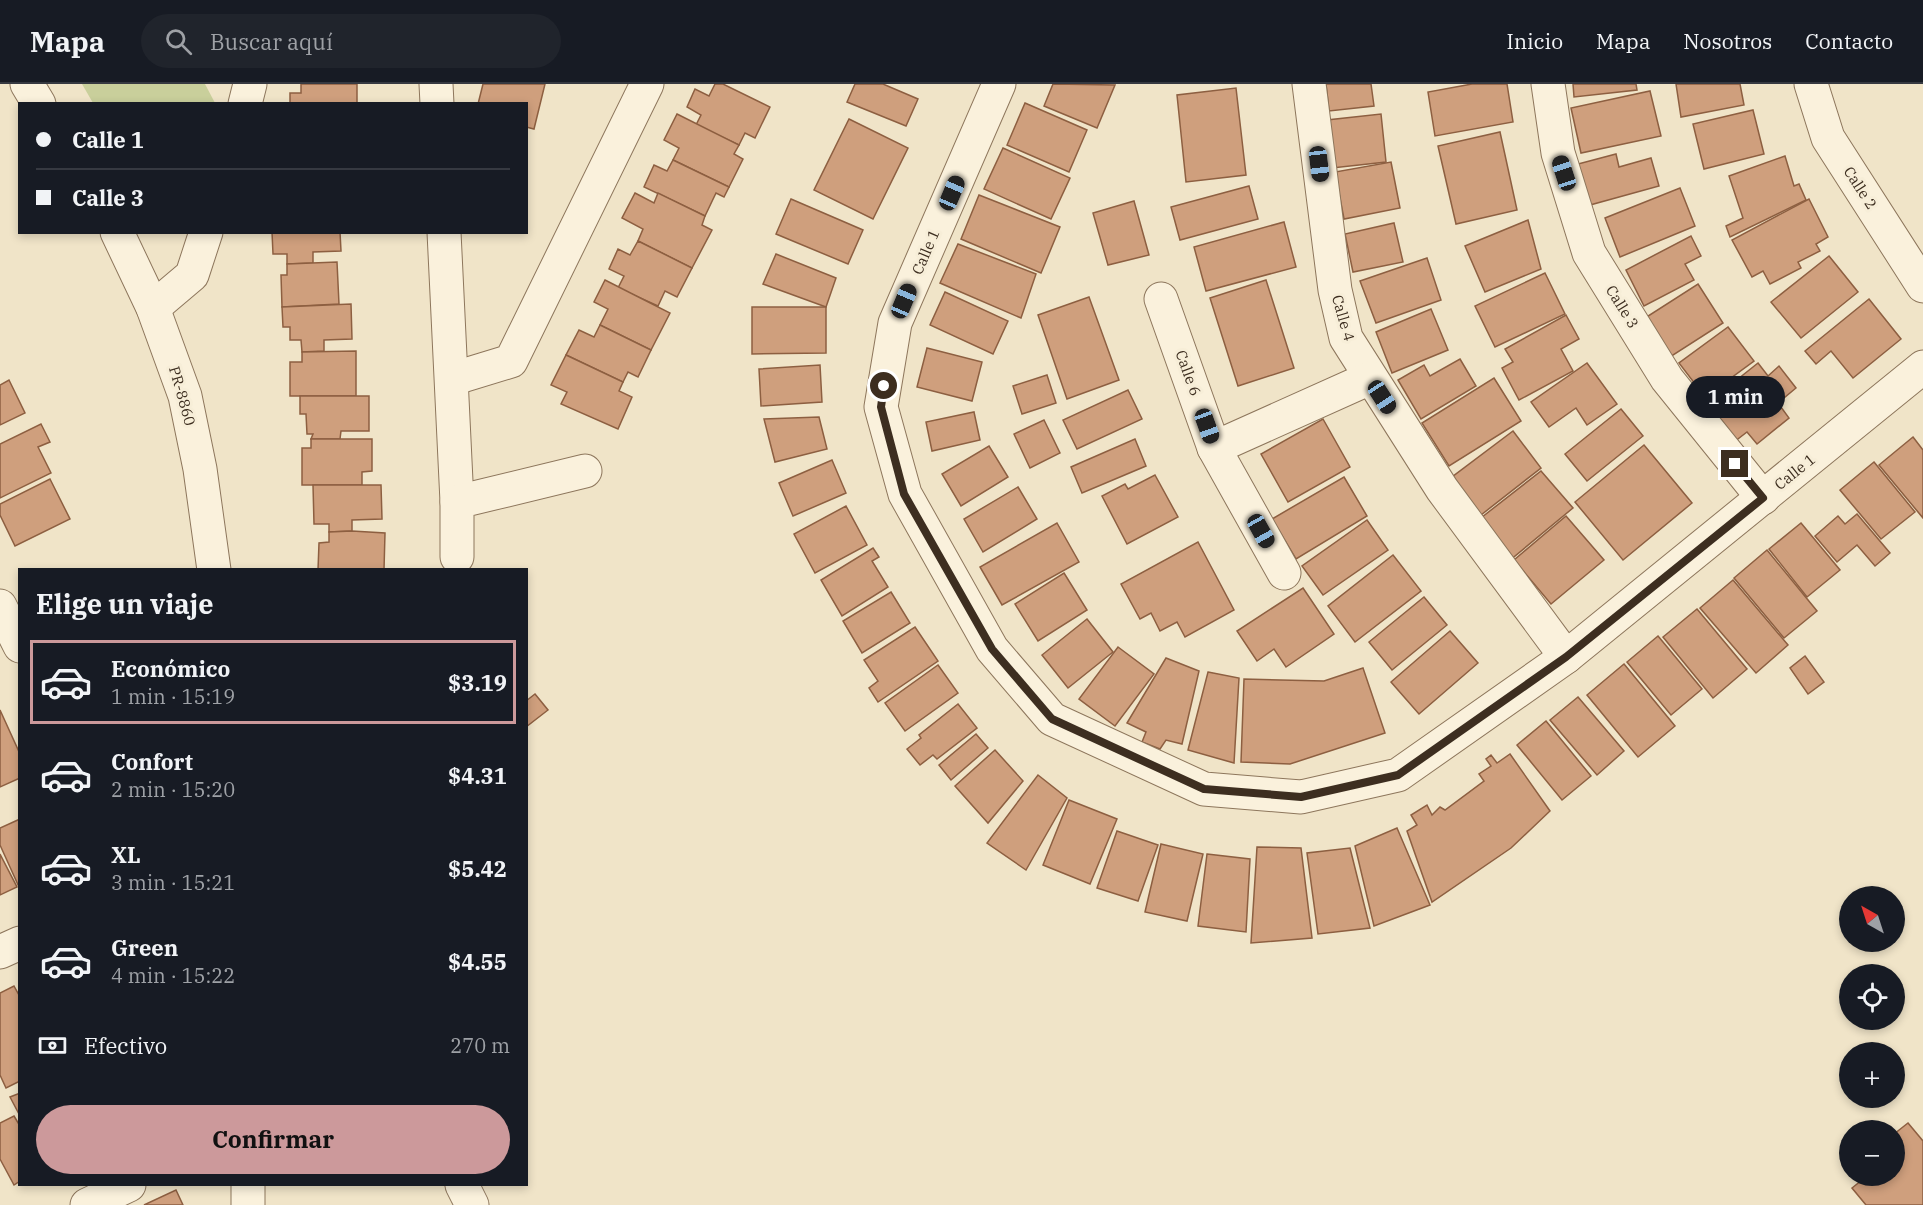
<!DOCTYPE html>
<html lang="es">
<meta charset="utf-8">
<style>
body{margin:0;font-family:"IBM Plex Serif",serif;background:#20242c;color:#f1f3f6;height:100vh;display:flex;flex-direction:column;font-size:22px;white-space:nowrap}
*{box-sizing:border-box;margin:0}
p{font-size:20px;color:#9ea1a6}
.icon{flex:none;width:33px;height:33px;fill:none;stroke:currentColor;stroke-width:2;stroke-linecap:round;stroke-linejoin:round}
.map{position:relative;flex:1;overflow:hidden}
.panel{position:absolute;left:18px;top:484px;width:510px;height:618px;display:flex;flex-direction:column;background:#171b24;border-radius:0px;box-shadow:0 3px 9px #0003}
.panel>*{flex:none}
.hud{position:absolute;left:18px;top:18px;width:510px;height:132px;border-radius:0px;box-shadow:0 3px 9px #0003;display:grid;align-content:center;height:132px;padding:0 18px;background:#171b24}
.needle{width:39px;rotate:321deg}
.buttons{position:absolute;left:1839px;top:802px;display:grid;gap:12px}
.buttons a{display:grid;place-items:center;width:66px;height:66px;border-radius:50%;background:#171b24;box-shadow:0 3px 9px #0003;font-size:30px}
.end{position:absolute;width:27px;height:27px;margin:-14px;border:8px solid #3d2e20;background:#fff;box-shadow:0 0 0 3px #fff}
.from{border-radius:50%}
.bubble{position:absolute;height:42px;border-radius:21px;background:#171b24;box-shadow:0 3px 9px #0003;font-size:20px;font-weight:700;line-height:42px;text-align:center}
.car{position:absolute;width:18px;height:36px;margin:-18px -9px;border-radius:8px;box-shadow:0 0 4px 2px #0007;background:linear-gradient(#222 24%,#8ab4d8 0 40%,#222 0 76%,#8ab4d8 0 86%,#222 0)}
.hud b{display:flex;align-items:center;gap:21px;height:57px;font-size:22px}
.hud b+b{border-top:2px solid #363941}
.hud i{width:15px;height:15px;background:#f1f3f6}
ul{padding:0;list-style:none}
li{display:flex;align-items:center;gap:18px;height:84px;margin:0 12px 9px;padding:0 6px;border:3px solid transparent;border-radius:0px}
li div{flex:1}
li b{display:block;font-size:22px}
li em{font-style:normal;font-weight:700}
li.active{border-color:#cc999b}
li>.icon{width:54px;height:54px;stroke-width:1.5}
h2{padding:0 18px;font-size:27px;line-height:72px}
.pay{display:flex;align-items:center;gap:15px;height:66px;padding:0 18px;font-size:22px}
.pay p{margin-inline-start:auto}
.action{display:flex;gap:12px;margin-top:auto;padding:12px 18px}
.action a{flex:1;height:69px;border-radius:36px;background:#cc999b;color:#111;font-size:24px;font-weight:700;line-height:69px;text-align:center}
header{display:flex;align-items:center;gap:36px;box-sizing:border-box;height:84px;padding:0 30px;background:#171b24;border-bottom:2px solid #363941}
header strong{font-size:28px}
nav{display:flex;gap:33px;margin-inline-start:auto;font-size:21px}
.search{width:420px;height:54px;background:#20242c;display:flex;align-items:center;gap:15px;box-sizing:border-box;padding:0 21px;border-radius:33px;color:#9ea1a6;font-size:22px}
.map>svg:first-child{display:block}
</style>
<header>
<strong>Mapa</strong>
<div class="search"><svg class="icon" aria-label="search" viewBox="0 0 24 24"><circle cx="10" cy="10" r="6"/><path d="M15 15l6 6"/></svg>Buscar aquí</div>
<nav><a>Inicio</a><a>Mapa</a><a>Nosotros</a><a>Contacto</a></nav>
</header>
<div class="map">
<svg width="1923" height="1121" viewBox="0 0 1923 1121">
<rect width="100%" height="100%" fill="#f0e4c8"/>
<path fill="#c9cf9b" d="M 82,0 L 205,0 L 215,19 L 93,19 Z"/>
<g fill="#cf9f7d" stroke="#8d5f41" stroke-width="1.5">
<path d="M 301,0 L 357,0 L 357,20 L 290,20 L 290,9 L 301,9 Z"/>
<path d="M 483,0 L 545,0 L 534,45 L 526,43 L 526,20 L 478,20 Z"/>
<path d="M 715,0 L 723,0 L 770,23 L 755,54 L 745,49 L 739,61 L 696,41 L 701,31 L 687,23 L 695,5 L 709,12 Z"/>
<path d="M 855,0 L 883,0 L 918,15 L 906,42 L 847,18 Z"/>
<path d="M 1053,0 L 1115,1 L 1097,44 L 1044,22 Z"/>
<path d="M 1326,0 L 1371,0 L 1374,22 L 1329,27 Z"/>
<path d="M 1472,0 L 1507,0 L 1513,38 L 1435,52 L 1428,8 Z"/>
<path d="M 1573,0 L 1636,0 L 1637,6 L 1574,13 Z"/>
<path d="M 1676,0 L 1740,0 L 1744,21 L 1681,33 Z"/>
<path d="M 1236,4 L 1246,91 L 1186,98 L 1177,11 Z"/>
<path d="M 1650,7 L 1661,52 L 1581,69 L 1571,24 Z"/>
<path d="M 1025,19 L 1087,46 L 1069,88 L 1007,61 Z"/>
<path d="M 1753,26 L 1764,70 L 1704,85 L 1693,40 Z"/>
<path d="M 677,30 L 739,61 L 734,70 L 743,75 L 729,103 L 673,76 L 679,64 L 664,56 Z"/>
<path d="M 1381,30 L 1386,78 L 1332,84 L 1327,36 Z"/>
<path d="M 849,35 L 908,64 L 873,135 L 814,106 Z"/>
<path d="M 1500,48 L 1517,126 L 1456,140 L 1438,62 Z"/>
<path d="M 1003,64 L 1070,94 L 1051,135 L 984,105 Z"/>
<path d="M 1616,70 L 1619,83 L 1651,74 L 1659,102 L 1590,121 L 1578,80 Z"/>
<path d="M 1785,72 L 1794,102 L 1799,100 L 1806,116 L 1730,153 L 1726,142 L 1743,134 L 1729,92 Z"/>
<path d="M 673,76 L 729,103 L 724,113 L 716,109 L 705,132 L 644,103 L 654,81 L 667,87 Z"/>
<path d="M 1391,78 L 1400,124 L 1344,135 L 1335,88 Z"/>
<path d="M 1249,102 L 1258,135 L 1180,156 L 1171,123 Z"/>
<path d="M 1680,104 L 1695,142 L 1620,173 L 1605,134 Z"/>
<path d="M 635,109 L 654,119 L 658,109 L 705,132 L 702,141 L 712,146 L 692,184 L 638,157 L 643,145 L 622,134 Z"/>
<path d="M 979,111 L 1060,143 L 1041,189 L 961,155 Z"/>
<path d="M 791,115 L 863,146 L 848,180 L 776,150 Z"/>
<path d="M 1809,115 L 1828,153 L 1816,160 L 1820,167 L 1798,178 L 1801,184 L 1770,200 L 1763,187 L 1752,193 L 1732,156 Z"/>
<path d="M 1134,117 L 1149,171 L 1108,181 L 1093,129 Z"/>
<path d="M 1528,136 L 1541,185 L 1485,208 L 1465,162 Z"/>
<path d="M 1284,138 L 1296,183 L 1206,207 L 1194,163 Z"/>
<path d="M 1394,139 L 1403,178 L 1353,188 L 1345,150 Z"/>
<path d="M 272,148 L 340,148 L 341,167 L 313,168 L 313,179 L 287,180 L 287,170 L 273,170 Z"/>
<path d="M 1691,152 L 1701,172 L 1685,180 L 1694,196 L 1644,222 L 1626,186 Z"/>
<path d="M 638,157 L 692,184 L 677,213 L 665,207 L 658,222 L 618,204 L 624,192 L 609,185 L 618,165 L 630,171 Z"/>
<path d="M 958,160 L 1036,190 L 1021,234 L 940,199 Z"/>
<path d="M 776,170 L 836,194 L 826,223 L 763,200 Z"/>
<path d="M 1829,172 L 1858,208 L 1801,254 L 1771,218 Z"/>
<path d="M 1427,174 L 1441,216 L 1376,239 L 1360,197 Z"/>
<path d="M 337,178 L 339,220 L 282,223 L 281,191 L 287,191 L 287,180 Z"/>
<path d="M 1545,189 L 1565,230 L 1495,263 L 1475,222 Z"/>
<path d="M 605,196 L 670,229 L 651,266 L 600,241 L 608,225 L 594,218 Z"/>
<path d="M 1266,196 L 1294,284 L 1238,302 L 1210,214 Z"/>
<path d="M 1698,200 L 1723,239 L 1670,273 L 1645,234 Z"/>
<path d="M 945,208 L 1008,237 L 993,270 L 930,241 Z"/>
<path d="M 1089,213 L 1119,296 L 1067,315 L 1038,231 Z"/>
<path d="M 1869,215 L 1901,255 L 1853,294 L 1831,267 L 1816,280 L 1805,267 Z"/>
<path d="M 351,220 L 352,255 L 324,256 L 324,267 L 302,268 L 301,256 L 290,256 L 290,243 L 283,243 L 282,223 Z"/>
<path d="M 752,223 L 826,223 L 826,269 L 752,270 Z"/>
<path d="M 1431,225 L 1448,266 L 1392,289 L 1376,248 Z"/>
<path d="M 1566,231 L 1579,255 L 1561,265 L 1573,287 L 1519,316 L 1502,284 L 1513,278 L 1505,265 Z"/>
<path d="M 600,241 L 651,266 L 638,293 L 628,288 L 623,298 L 566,271 L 579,246 L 594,253 Z"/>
<path d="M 1728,243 L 1754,277 L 1705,313 L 1679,279 Z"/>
<path d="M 927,264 L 982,278 L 972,317 L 917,303 Z"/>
<path d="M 356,267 L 356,312 L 290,312 L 290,278 L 302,278 L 302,268 Z"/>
<path d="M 566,271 L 623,298 L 619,307 L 632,313 L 618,345 L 561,320 L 567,308 L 551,301 Z"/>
<path d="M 1460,275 L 1476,302 L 1421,335 L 1398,296 L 1424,281 L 1430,292 Z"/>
<path d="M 1587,279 L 1617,320 L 1587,341 L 1576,324 L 1549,343 L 1531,318 Z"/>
<path d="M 1758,279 L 1768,292 L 1779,282 L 1796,304 L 1778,319 L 1789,334 L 1757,360 L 1747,348 L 1734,358 L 1704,322 Z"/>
<path d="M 820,281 L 822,318 L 761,322 L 759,285 Z"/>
<path d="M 1047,291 L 1056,319 L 1022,330 L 1013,302 Z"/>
<path d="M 1494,294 L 1521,337 L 1449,382 L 1422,339 Z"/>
<path d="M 9,296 L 25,329 L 0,341 L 0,301 Z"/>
<path d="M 1128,306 L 1142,335 L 1077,365 L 1063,336 Z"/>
<path d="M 300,312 L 369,312 L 369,347 L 341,347 L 340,355 L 311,355 L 313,350 L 307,350 L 306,330 L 300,330 Z"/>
<path d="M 1621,325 L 1643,352 L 1587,397 L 1565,370 Z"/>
<path d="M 974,328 L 980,356 L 932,367 L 926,338 Z"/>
<path d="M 819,333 L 827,365 L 775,378 L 764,335 Z"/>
<path d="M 1323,335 L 1350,383 L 1288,418 L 1261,370 Z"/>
<path d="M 1044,336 L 1060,369 L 1030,384 L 1014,350 Z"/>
<path d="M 41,340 L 50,358 L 38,363 L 51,389 L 0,414 L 0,360 Z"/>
<path d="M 1513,347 L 1541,384 L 1481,431 L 1452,393 Z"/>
<path d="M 1913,353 L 1923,366 L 1923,434 L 1879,381 Z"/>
<path d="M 311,355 L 372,355 L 372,387 L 362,388 L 362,401 L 302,401 L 302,364 L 311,364 Z"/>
<path d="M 1135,355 L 1146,382 L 1082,409 L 1071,383 Z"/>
<path d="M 1644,361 L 1692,419 L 1623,476 L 1575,418 Z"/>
<path d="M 989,362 L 1008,393 L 961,422 L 942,390 Z"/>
<path d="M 832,376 L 846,409 L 793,432 L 779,399 Z"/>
<path d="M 1874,378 L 1915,428 L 1881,455 L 1840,406 Z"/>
<path d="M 1541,387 L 1573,424 L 1509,477 L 1477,437 Z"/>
<path d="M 1155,391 L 1178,433 L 1127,460 L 1102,412 L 1125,400 L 1128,405 Z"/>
<path d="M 1344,393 L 1367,432 L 1296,475 L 1272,435 Z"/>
<path d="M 50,395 L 70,435 L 15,462 L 0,431 L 0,420 Z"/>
<path d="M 313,401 L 381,401 L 382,435 L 352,436 L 352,447 L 329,448 L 329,440 L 314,440 Z"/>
<path d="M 1018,403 L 1037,435 L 983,468 L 964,435 Z"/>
<path d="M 846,422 L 867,461 L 815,489 L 794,450 Z"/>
<path d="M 1857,430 L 1890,469 L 1875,482 L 1857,461 L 1837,478 L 1815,452 L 1838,432 L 1845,440 Z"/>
<path d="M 1566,432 L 1604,476 L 1551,520 L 1514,476 Z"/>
<path d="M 1367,436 L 1388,466 L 1323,511 L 1302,482 Z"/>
<path d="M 1057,439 L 1079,478 L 1002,521 L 980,483 Z"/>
<path d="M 1801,439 L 1840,486 L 1807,513 L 1769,465 Z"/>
<path d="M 352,447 L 385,449 L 384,486 L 318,486 L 319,459 L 329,458 L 329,448 Z"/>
<path d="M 1198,458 L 1234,526 L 1185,553 L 1177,538 L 1160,547 L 1151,529 L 1140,535 L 1121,500 Z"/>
<path d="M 873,464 L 879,473 L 872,477 L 888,503 L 842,532 L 821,496 Z"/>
<path d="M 1767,466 L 1817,527 L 1784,554 L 1734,494 Z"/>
<path d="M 1393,471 L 1421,507 L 1355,558 L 1328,522 Z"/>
<path d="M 1064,489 L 1087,526 L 1038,557 L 1015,520 Z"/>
<path d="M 1733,496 L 1788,561 L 1756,589 L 1700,524 Z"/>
<path d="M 1303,504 L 1334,550 L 1286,583 L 1274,565 L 1257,577 L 1237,547 Z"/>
<path d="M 891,508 L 910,539 L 862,569 L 843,537 Z"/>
<path d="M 1424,513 L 1447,541 L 1392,586 L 1369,558 Z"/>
<path d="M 1697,525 L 1747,585 L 1713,614 L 1663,553 Z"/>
<path d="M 1087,535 L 1113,568 L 1068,604 L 1042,571 Z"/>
<path d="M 915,543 L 938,577 L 878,618 L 869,604 L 878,597 L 864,576 Z"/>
<path d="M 1450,547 L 1478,579 L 1419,630 L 1391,598 Z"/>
<path d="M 1658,552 L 1702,605 L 1671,631 L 1627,578 Z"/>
<path d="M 1118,563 L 1154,590 L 1115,642 L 1079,615 Z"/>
<path d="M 1805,572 L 1824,598 L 1808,610 L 1790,584 Z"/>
<path d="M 1166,574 L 1199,587 L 1182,660 L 1166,656 L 1160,665 L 1142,658 L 1146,648 L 1127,639 Z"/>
<path d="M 1624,580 L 1675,642 L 1638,673 L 1587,611 Z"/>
<path d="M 938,581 L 958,609 L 905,647 L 885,619 Z"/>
<path d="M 1363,584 L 1385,649 L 1290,680 L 1241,678 L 1244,595 L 1324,597 Z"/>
<path d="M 1208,588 L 1239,594 L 1234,679 L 1188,666 Z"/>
<path d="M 535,610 L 548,626 L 526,643 L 526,617 Z"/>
<path d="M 1578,613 L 1624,667 L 1597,691 L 1550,636 Z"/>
<path d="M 958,620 L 977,644 L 937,675 L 933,671 L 920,681 L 907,665 L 921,654 L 919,651 Z"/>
<path d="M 0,626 L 20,670 L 20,694 L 0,703 Z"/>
<path d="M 1546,637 L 1591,692 L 1562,716 L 1517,661 Z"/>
<path d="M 976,650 L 988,664 L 951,696 L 939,681 Z"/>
<path d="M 995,666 L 1023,697 L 988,739 L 955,702 Z"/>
<path d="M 1510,670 L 1550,727 L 1511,764 L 1432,818 L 1407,747 L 1417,741 L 1411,731 L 1427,721 L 1432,731 L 1440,723 L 1445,726 L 1484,697 L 1479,690 L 1491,682 L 1486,675 L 1491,671 L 1497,679 Z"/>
<path d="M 1038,691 L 1067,714 L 1026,786 L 987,759 Z"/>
<path d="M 1069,716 L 1117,735 L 1090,800 L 1043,781 Z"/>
<path d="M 20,735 L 20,802 L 19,803 L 0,761 L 0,744 Z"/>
<path d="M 1397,744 L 1430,821 L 1374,842 L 1355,762 Z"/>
<path d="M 1117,747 L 1158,761 L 1138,817 L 1097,804 Z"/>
<path d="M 1161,760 L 1203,770 L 1187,837 L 1145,828 Z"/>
<path d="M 1257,763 L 1301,764 L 1312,854 L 1251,859 Z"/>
<path d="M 1350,764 L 1370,844 L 1318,850 L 1307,769 Z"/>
<path d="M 0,770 L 17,803 L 0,811 Z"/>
<path d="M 1207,770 L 1250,775 L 1246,848 L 1198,842 Z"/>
<path d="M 14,902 L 20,913 L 20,997 L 6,1004 L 0,991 L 0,909 Z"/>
<path d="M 20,1009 L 20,1032 L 10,1013 Z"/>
<path d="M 14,1032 L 20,1042 L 20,1097 L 14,1101 L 0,1075 L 0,1039 Z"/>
<path d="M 1908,1039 L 1923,1057 L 1923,1121 L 1866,1121 L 1852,1104 L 1867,1092 L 1894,1092 L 1894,1050 Z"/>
<path d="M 176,1106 L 183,1121 L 144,1121 Z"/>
</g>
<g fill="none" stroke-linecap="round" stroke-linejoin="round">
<defs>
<g id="minor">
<path d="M 27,0 L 39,20"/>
<path d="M 436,0 L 437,20"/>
<path d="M 999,0 L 895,239 L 881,323 L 905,410 L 992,565 L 1052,635 L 1204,705 L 1301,713 L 1398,691 L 1566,573 L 1923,283"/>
<path d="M 1309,0 L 1335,206 L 1346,254 L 1442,405 L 1566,573"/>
<path d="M 1548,0 L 1558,69 L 1589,169 L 1667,295 L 1763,414"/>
<path d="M 1811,0 L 1828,54 L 1923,202"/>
<path d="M 245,20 L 250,0"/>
<path d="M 117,148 L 153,224 L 185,312 L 200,385 L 214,486"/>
<path d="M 444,148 L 457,418"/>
<path d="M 1161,215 L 1214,364 L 1284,489"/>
<path d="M 153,224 L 192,191 L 206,148"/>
<path d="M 452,295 L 511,277 L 647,0"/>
<path d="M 1214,364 L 1370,294"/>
<path d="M 457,473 L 457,418 L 585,387"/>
<path d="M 0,522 L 20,562"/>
<path d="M 0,868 L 20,859"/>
<path d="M 462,1101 L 472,1121"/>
<path d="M 87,1121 L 129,1101"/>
<path d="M 248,1121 L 248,1101"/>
</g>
</defs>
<use href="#minor" stroke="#8d765c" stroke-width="35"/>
<use href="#minor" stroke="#faf1dc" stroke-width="33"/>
</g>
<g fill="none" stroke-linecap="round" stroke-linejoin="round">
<path stroke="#3d2e20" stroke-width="8" d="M 884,302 L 881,323 L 904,410 L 992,565 L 1052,635 L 1204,705 L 1301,713 L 1398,691 L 1566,573 L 1763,414 L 1735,380"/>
</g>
<g text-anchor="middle" stroke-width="6" stroke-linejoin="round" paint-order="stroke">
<g font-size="15" fill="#3d2e20" stroke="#f7eed8">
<text transform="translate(1860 104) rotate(57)" y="5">Calle 2</text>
<text transform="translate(926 168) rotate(-67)" y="5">Calle 1</text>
<text transform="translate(1622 223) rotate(58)" y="5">Calle 3</text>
<text transform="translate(1343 234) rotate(74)" y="5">Calle 4</text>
<text transform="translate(1188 289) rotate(70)" y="5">Calle 6</text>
<text transform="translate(182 312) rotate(74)" y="5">PR-8860</text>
<text transform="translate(1795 388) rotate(-39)" y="5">Calle 1</text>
</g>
</g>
</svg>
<div class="buttons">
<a><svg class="needle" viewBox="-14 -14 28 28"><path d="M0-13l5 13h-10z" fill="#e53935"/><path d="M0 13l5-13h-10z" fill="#9ea1a6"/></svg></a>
<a><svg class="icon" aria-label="locate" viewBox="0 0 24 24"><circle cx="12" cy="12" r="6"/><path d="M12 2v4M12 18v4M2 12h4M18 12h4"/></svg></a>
<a>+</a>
<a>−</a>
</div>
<i class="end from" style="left:884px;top:302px"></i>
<i class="end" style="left:1735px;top:380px"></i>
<div class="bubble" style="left:1686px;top:292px;width:99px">1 min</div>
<i class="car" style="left:1319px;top:80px;rotate:173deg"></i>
<i class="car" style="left:1564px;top:89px;rotate:342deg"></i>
<i class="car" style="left:952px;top:109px;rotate:23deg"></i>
<i class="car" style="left:904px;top:217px;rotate:23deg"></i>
<i class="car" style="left:1382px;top:313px;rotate:147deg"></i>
<i class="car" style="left:1207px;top:342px;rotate:160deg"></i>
<i class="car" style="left:1261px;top:447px;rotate:151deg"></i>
<div class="hud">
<b><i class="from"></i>Calle 1</b>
<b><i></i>Calle 3</b>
</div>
<section class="panel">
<h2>Elige un viaje</h2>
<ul>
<li class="active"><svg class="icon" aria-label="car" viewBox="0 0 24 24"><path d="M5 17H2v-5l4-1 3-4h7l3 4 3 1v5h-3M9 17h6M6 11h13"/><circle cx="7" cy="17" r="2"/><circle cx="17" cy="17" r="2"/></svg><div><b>Económico</b><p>1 min · 15:19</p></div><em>$3.19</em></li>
<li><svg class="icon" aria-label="car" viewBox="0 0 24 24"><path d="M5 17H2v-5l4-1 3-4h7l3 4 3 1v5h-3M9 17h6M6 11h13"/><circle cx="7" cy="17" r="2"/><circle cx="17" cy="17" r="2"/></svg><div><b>Confort</b><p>2 min · 15:20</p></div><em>$4.31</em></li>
<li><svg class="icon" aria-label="car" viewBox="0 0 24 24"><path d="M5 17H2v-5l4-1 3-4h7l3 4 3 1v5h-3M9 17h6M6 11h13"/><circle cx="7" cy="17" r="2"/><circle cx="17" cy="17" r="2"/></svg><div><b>XL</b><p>3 min · 15:21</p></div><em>$5.42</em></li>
<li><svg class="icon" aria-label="car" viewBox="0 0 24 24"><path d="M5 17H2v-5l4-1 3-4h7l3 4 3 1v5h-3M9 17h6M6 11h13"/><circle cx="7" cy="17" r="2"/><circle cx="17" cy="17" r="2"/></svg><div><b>Green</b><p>4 min · 15:22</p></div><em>$4.55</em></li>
</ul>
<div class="pay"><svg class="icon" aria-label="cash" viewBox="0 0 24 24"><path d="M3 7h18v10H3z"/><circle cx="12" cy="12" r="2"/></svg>Efectivo<p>270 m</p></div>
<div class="action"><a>Confirmar</a></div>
</section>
</div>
